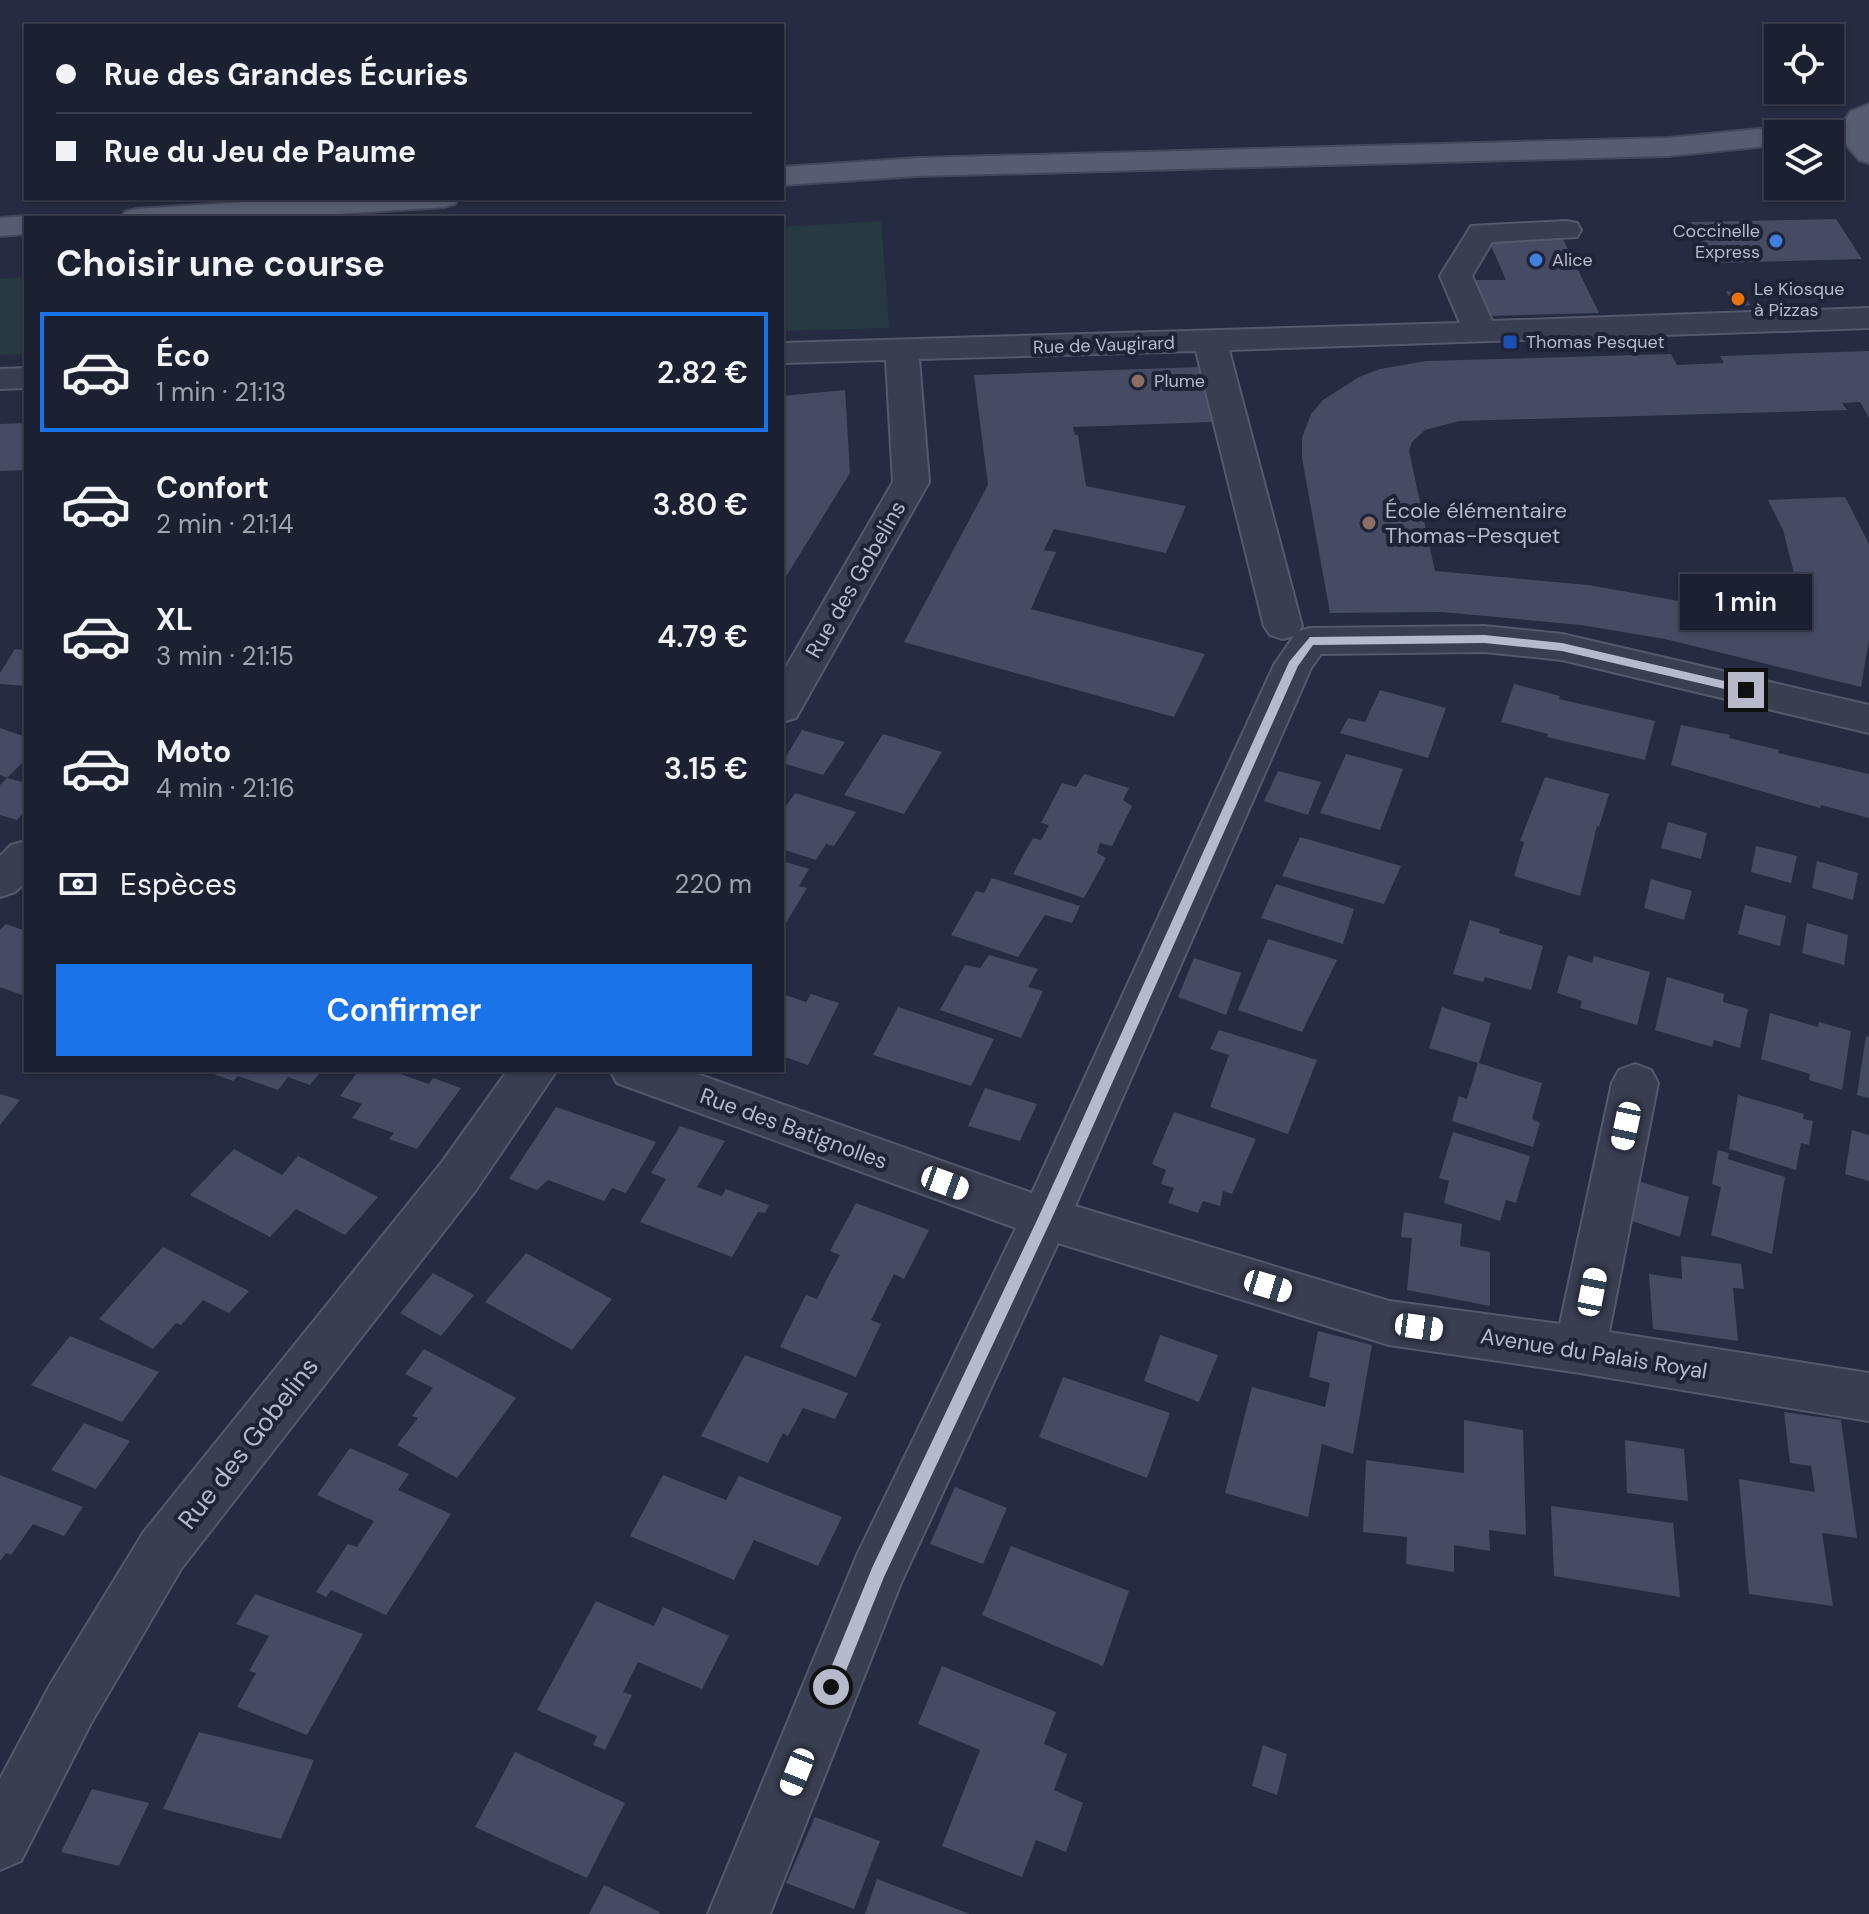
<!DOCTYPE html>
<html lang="fr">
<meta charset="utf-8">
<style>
body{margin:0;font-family:"DM Sans",sans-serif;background:#252939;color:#f1f3f6;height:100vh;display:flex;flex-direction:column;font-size:30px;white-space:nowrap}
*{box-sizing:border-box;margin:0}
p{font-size:26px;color:#a0a3ab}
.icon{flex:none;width:44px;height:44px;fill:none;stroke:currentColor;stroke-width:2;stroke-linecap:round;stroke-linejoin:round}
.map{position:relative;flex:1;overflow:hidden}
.details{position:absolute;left:24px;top:216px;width:760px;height:856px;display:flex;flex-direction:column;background:#1c2131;border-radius:0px;box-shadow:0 2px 6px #0004,0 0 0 2px #3a3e4d}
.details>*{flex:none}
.guide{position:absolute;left:24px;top:24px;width:760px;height:176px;border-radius:0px;box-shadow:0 2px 6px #0004,0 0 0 2px #3a3e4d;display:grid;align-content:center;height:176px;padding:0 32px;background:#1c2131}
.controls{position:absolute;left:1764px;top:24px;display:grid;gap:16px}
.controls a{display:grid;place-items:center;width:80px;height:80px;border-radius:0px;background:#1c2131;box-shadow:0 2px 6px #0004,0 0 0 2px #3a3e4d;font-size:40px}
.end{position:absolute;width:36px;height:36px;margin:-18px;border:10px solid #b6bacb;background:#111;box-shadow:0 0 0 4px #111}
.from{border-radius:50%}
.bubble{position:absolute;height:56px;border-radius:0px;background:#1c2131;box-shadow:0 2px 6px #0004,0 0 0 2px #3a3e4d;font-size:26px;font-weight:600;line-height:56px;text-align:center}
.car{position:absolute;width:24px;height:48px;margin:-24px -12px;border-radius:10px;box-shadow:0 0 6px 2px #0007;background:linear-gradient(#fff 24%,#345 0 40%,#fff 0 76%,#345 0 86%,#fff 0)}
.guide b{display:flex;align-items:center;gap:28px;height:76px;font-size:30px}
.guide b+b{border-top:2px solid #3a3e4d}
.guide i{width:20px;height:20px;background:#f1f3f6}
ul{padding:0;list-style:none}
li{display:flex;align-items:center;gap:24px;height:120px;margin:0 16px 12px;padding:0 16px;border:4px solid transparent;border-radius:0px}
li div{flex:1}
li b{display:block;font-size:30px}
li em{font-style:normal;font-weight:600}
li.active{border-color:#1a73e8}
li>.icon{width:72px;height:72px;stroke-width:1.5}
h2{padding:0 32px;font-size:36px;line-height:96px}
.pay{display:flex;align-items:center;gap:20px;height:88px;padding:0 32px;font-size:30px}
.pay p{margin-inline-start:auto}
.primary-button{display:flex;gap:16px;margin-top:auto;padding:16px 32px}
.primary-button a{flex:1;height:92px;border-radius:0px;background:#1a73e8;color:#fff;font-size:32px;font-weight:600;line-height:92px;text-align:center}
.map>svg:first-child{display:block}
</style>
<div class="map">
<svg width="1869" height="1914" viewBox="0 0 1869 1914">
<rect width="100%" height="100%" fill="#252c41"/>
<g fill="#273a42">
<path d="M 881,221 L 889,328 L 782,331 L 782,227 Z"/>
<path d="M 26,277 L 26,354 L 0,355 L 0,279 Z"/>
</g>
<g fill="#444b63">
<path d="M 1836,219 L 1862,259 L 1713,263 L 1691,222 Z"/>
<path d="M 1563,239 L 1599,313 L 1488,316 L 1473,280 L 1506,280 L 1489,241 Z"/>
<path d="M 1726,291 L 1743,293 L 1750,305 L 1735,308 Z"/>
<path d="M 1869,351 L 1869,418 L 1860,402 L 1842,403 L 1847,410 L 1459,421 L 1425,430 L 1412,442 L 1409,451 L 1435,571 L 1588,585 L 1696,604 L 1781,625 L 1794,578 L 1793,569 L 1783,530 L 1768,500 L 1845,497 L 1869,544 L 1869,640 L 1861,687 L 1665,639 L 1581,625 L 1442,612 L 1330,613 L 1302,458 L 1302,438 L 1311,414 L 1323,400 L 1359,377 L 1380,369 L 1426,361 L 1671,354 L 1677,365 L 1724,363 L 1720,356 Z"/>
<path d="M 1199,367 L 1212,422 L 1073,427 L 1075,435 L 1078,435 L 1086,486 L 1186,506 L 1166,553 L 1054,529 L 1044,550 L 1056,552 L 1031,609 L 1205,654 L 1174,717 L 904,642 L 988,485 L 974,375 Z"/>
<path d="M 845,390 L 850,473 L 782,583 L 782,396 Z"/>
<path d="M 26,423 L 26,470 L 0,471 L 0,424 Z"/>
<path d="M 15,649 L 26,650 L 26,686 L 0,684 L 0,673 Z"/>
<path d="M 1514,684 L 1560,696 L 1559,699 L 1655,721 L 1645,760 L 1547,737 L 1548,734 L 1501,722 Z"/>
<path d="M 1380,690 L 1446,708 L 1428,758 L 1340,733 L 1348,718 L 1365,722 Z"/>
<path d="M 1681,725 L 1730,735 L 1729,738 L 1779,750 L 1778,753 L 1869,774 L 1869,818 L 1821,805 L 1820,808 L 1671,765 Z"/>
<path d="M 0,728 L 26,737 L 26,759 L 7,778 L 26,783 L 26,810 L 17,820 L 0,815 L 0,785 L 7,778 L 0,775 Z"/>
<path d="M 802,730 L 845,742 L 823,775 L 782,763 Z"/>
<path d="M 883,734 L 942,752 L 904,814 L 844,795 Z"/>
<path d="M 1346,754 L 1403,769 L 1380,830 L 1320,813 Z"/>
<path d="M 1278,771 L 1321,782 L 1308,815 L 1264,801 Z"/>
<path d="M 1084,774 L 1129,788 L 1123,800 L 1132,806 L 1112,846 L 1100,843 L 1097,853 L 1106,858 L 1084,898 L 1013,874 L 1033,838 L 1041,840 L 1049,825 L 1041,823 L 1062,783 L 1076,787 Z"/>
<path d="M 1545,777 L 1609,794 L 1599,827 L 1597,826 L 1580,896 L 1514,876 L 1524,842 L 1520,841 Z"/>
<path d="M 795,793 L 856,812 L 834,846 L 826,844 L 816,860 L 782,849 L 782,812 Z"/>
<path d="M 1668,822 L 1707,833 L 1701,859 L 1661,848 Z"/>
<path d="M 1300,837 L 1401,866 L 1384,904 L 1282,876 Z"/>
<path d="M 1756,846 L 1797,856 L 1791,883 L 1751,872 Z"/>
<path d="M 782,861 L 809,869 L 799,886 L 807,888 L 784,926 Z"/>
<path d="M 1817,861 L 1858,873 L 1853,900 L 1812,888 Z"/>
<path d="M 992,878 L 1080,906 L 1072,923 L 1045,915 L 1018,957 L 951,935 L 976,891 L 984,893 Z"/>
<path d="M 1651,879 L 1692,891 L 1684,920 L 1644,908 Z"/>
<path d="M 1276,884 L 1354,909 L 1343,944 L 1261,918 Z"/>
<path d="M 1745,905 L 1786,916 L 1780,946 L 1738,934 Z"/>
<path d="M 1470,920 L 1500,929 L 1499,933 L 1543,946 L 1531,990 L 1485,977 L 1483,982 L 1453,974 Z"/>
<path d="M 1807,923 L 1848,935 L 1844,965 L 1802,953 Z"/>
<path d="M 6,924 L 26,931 L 26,991 L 22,995 L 0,987 L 0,930 Z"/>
<path d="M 1268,939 L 1337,960 L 1302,1032 L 1238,1010 Z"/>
<path d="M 989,955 L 1038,969 L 1028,987 L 1043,991 L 1021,1038 L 940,1010 L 965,965 L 980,968 Z"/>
<path d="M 1568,955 L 1592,963 L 1594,956 L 1650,972 L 1637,1025 L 1580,1008 L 1582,1001 L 1557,993 Z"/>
<path d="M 1194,958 L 1241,973 L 1226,1015 L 1178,997 Z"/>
<path d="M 1667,977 L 1724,994 L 1723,1002 L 1748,1009 L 1740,1048 L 1714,1040 L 1712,1047 L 1655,1030 Z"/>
<path d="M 782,994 L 806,1002 L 811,994 L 839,1003 L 808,1065 L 782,1056 Z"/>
<path d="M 898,1007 L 994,1039 L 971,1086 L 873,1055 Z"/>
<path d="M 1442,1007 L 1491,1023 L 1479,1063 L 1542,1083 L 1532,1119 L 1540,1123 L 1533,1147 L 1452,1121 L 1459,1096 L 1467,1099 L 1478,1063 L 1429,1048 Z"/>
<path d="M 1770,1013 L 1818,1027 L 1819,1022 L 1851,1031 L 1842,1090 L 1809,1080 L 1810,1074 L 1761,1059 Z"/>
<path d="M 1219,1030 L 1317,1060 L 1288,1134 L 1210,1107 L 1229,1055 L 1210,1049 Z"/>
<path d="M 1866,1036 L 1869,1037 L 1869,1098 L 1857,1095 Z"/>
<path d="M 203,1070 L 322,1070 L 310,1085 L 288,1077 L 278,1090 L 238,1076 L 233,1081 Z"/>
<path d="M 359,1070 L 389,1070 L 429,1084 L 433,1078 L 461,1088 L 417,1149 L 389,1139 L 394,1133 L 352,1118 L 362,1104 L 340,1096 Z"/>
<path d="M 985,1088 L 1037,1104 L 1020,1141 L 968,1126 Z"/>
<path d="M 0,1094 L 20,1100 L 0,1125 Z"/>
<path d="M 1738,1095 L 1804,1114 L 1803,1119 L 1813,1121 L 1809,1145 L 1801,1143 L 1796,1170 L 1729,1149 Z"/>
<path d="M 556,1107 L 656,1142 L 626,1193 L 612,1188 L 604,1201 L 548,1180 L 537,1190 L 509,1179 Z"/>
<path d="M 1174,1112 L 1256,1139 L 1232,1194 L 1223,1191 L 1220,1206 L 1203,1201 L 1198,1213 L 1168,1203 L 1174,1188 L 1161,1184 L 1166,1170 L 1152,1164 Z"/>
<path d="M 680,1126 L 725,1141 L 697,1187 L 722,1196 L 726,1189 L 769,1205 L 765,1213 L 758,1212 L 732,1257 L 640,1222 L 666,1179 L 651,1173 Z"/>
<path d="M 1852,1130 L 1869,1135 L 1869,1181 L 1845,1174 Z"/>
<path d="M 1453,1132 L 1530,1156 L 1516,1203 L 1506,1200 L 1500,1221 L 1444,1203 L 1449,1181 L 1439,1178 Z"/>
<path d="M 234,1149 L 282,1175 L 298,1156 L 378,1197 L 345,1235 L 296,1209 L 270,1237 L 190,1195 Z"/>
<path d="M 1718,1150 L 1729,1153 L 1728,1159 L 1785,1177 L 1772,1254 L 1711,1235 L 1721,1187 L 1712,1184 Z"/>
<path d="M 1638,1181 L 1689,1197 L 1680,1237 L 1629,1220 Z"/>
<path d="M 856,1203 L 929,1230 L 904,1279 L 894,1274 L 871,1320 L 881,1324 L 856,1377 L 780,1347 L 806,1295 L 817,1299 L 828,1277 L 840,1255 L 830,1251 Z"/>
<path d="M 1404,1212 L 1462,1224 L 1460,1246 L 1490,1252 L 1490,1306 L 1407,1290 L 1412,1238 L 1401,1237 Z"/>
<path d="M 163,1247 L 249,1291 L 229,1313 L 203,1300 L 181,1325 L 176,1323 L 153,1349 L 99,1319 Z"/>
<path d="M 526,1253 L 612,1299 L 572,1350 L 485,1302 Z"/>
<path d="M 1681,1256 L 1741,1264 L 1744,1289 L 1733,1288 L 1738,1341 L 1653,1329 L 1649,1274 L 1682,1279 Z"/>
<path d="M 433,1273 L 474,1295 L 441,1336 L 400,1313 Z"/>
<path d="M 1318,1331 L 1372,1345 L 1353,1454 L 1322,1444 L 1308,1517 L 1225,1493 L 1252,1387 L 1325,1407 L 1330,1383 L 1309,1377 Z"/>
<path d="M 1160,1335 L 1218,1355 L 1199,1402 L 1144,1381 Z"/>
<path d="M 70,1336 L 159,1372 L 122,1422 L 31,1385 Z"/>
<path d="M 424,1349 L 516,1398 L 457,1478 L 397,1445 L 418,1418 L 412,1416 L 433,1388 L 405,1374 Z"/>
<path d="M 745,1355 L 848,1393 L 835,1419 L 803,1408 L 788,1436 L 783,1433 L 768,1463 L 701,1436 Z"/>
<path d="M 1063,1377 L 1170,1413 L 1147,1478 L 1039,1437 Z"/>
<path d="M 1784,1412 L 1841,1420 L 1857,1538 L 1822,1533 L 1833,1606 L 1749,1594 L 1739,1479 L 1815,1492 L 1811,1466 L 1790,1463 Z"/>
<path d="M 1464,1420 L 1523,1430 L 1526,1535 L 1489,1530 L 1490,1551 L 1454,1545 L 1454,1572 L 1406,1564 L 1407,1537 L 1363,1532 L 1366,1460 L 1464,1473 Z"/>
<path d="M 84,1423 L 130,1441 L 96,1489 L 51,1470 Z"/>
<path d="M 1625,1440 L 1684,1449 L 1688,1501 L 1627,1493 Z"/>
<path d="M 350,1448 L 409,1474 L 398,1490 L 451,1514 L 386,1615 L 331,1590 L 326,1597 L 316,1592 L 348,1544 L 357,1547 L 374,1521 L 317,1495 Z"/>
<path d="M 0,1475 L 83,1507 L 64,1536 L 33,1524 L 11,1555 L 6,1553 L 0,1561 Z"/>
<path d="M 663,1475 L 726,1500 L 739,1476 L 842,1517 L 818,1566 L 754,1540 L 734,1580 L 630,1536 Z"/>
<path d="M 955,1487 L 1007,1508 L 983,1564 L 930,1544 Z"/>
<path d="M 1551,1506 L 1673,1523 L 1680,1597 L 1554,1576 Z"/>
<path d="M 1011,1546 L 1129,1591 L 1103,1666 L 982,1615 Z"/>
<path d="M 255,1594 L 363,1634 L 307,1735 L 237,1707 L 256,1673 L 249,1671 L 269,1636 L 236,1624 Z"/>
<path d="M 596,1601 L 654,1626 L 663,1607 L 729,1636 L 702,1689 L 638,1662 L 623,1692 L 632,1695 L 605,1750 L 593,1745 L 597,1736 L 537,1710 Z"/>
<path d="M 942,1666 L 1056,1712 L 1044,1744 L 1067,1754 L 1054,1790 L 1083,1803 L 1066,1852 L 1036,1840 L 1022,1877 L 942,1846 L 980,1750 L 918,1724 Z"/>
<path d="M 199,1732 L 314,1760 L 281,1839 L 163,1809 Z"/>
<path d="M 1263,1745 L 1287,1754 L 1277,1795 L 1252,1786 Z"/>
<path d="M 515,1752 L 625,1803 L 587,1878 L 475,1827 Z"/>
<path d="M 92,1789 L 149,1803 L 119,1866 L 61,1852 Z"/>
<path d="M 815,1817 L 880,1841 L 854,1909 L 786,1883 Z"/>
<path d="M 877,1879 L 970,1914 L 865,1914 Z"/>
<path d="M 604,1885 L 660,1912 L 659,1914 L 589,1914 Z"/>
</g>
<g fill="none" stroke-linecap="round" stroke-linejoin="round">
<defs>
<g id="minor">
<path d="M 1566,221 L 1577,223 L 1581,230 L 1577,237 L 1492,242 L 1472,276 L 1492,321 L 1869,308 L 1869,328 L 1229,350 L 1302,626 L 1299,631 L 1310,628 L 1484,626 L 1562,634 L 1869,705 L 1869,733 L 1562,660 L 1484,652 L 1321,654 L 1311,668 L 1075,1206 L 1389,1301 L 1560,1324 L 1612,1083 L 1619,1070 L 1635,1064 L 1651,1070 L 1658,1083 L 1609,1332 L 1869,1373 L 1869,1421 L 1580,1373 L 1389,1345 L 1058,1243 L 901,1583 L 770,1914 L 708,1914 L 857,1555 L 1016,1228 L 617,1083 L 610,1070 L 686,1070 L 1032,1193 L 1274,665 L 1294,636 L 1283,639 L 1270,635 L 1264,626 L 1196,351 L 919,359 L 929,482 L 796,718 L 782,722 L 782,674 L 893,482 L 886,360 L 782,363 L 782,343 L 1460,323 L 1440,276 L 1471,226 Z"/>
<path d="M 26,368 L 26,388 L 0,389 L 0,369 Z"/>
<path d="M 26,841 L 26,882 L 15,892 L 0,897 L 0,856 L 11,845 Z"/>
<path d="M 508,1070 L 557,1070 L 476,1190 L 181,1569 L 90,1725 L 21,1861 L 0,1870 L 0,1779 L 50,1685 L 143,1533 L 442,1162 Z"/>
</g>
<g id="major">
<path d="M 1869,104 L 1869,163 L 1859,160 L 1841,139 L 1830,140 L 1830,134 L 1778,134 L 1778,145 L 1668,156 L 918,176 L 782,185 L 782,167 L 918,158 L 1668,138 L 1778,127 L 1789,131 L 1802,125 L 1844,121 L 1851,111 Z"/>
<path d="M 304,198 L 459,198 L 455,204 L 444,207 L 276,218 L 121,218 L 125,212 L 136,209 Z"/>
<path d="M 26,216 L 35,218 L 26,218 L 26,234 L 0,236 L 0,218 Z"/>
</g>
</defs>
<use href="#minor" stroke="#54596b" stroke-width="4"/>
<use href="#major" stroke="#43475a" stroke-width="4"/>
<use href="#minor" fill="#393e51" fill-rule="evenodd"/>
<use href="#major" fill="#575d71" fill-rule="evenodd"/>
</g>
<path fill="#b6bacb" d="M 1484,635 L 1562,643 L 1746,686 L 1752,690 L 1746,694 L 1562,651 L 1484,643 L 1313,645 L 1298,666 L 1052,1218 L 884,1577 L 837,1693 L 831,1696 L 825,1693 L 823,1687 L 872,1568 L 1038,1218 L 1289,662 L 1310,637 Z"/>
<g fill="#3f7fe0" stroke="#1e2336" stroke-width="3">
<circle cx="1776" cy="241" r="8"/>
<circle cx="1536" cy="260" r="8"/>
</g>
<circle fill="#e8710a" stroke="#1e2336" stroke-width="3" cx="1738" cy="299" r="8"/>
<rect fill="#1a4fb4" stroke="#1e2336" stroke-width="3" x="1502" y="334" width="16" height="16" rx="4"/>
<g fill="#8d6e63" stroke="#1e2336" stroke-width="3">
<circle cx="1138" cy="381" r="8"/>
<circle cx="1369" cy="523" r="8"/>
</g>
<g text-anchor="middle" stroke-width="8" stroke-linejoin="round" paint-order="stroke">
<g font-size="18" fill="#b6bacb" stroke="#1e2336" text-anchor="start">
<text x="1760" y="237" text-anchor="end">Coccinelle<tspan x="1760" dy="21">Express</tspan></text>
<text x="1552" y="266">Alice</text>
<text x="1754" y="295">Le Kiosque<tspan x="1754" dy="21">à Pizzas</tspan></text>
<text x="1526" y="348">Thomas Pesquet</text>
<text x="1154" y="387">Plume</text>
</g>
<g font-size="18" fill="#b6bacb" stroke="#1e2336">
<text transform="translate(1104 345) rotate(-2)" y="6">Rue de Vaugirard</text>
</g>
<g font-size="22" fill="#b6bacb" stroke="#1e2336" text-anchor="start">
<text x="1385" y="518">École élémentaire<tspan x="1385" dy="25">Thomas-Pesquet</tspan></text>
</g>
<g font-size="22" fill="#b6bacb" stroke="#1e2336">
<text transform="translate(855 579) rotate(-60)" y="8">Rue des Gobelins</text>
<text transform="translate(794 1128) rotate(20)" y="8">Rue des Batignolles</text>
<text transform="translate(1594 1353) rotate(9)" y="8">Avenue du Palais Royal</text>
</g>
<g font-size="26" fill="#b6bacb" stroke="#1e2336">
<text transform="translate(248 1443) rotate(-52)" y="9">Rue des Gobelins</text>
</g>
</g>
</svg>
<div class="controls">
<a><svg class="icon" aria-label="locate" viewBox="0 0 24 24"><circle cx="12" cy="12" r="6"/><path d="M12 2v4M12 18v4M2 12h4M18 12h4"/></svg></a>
<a><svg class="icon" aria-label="layers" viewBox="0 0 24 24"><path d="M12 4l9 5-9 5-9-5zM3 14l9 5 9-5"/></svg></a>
</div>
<i class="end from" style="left:831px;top:1687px"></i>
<i class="end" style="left:1746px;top:690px"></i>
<div class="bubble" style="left:1680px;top:574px;width:132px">1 min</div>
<i class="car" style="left:1626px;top:1126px;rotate:192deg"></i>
<i class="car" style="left:945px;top:1183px;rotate:110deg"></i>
<i class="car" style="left:1268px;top:1286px;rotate:107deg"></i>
<i class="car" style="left:1592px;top:1292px;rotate:11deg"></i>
<i class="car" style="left:1419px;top:1327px;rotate:98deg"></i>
<i class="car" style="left:797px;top:1772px;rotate:202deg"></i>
<div class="guide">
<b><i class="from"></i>Rue des Grandes Écuries</b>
<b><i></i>Rue du Jeu de Paume</b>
</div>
<section class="details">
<h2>Choisir une course</h2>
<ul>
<li class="active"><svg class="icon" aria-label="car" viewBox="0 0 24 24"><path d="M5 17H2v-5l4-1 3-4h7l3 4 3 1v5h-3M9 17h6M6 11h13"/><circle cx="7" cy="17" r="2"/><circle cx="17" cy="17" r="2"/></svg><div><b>Éco</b><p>1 min · 21:13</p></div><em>2.82 €</em></li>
<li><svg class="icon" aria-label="car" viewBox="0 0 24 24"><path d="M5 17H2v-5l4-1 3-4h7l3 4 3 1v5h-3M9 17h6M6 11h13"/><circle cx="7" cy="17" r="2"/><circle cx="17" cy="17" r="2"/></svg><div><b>Confort</b><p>2 min · 21:14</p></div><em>3.80 €</em></li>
<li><svg class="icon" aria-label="car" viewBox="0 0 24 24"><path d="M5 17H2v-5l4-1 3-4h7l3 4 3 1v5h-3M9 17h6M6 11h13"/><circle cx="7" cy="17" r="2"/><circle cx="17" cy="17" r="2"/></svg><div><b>XL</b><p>3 min · 21:15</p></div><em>4.79 €</em></li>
<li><svg class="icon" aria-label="car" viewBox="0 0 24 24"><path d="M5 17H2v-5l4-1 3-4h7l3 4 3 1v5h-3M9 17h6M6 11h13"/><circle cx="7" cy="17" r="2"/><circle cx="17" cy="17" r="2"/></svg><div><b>Moto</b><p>4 min · 21:16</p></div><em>3.15 €</em></li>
</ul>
<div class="pay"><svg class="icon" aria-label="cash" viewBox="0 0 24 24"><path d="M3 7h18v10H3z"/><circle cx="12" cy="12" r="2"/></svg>Espèces<p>220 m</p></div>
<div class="primary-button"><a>Confirmer</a></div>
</section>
</div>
